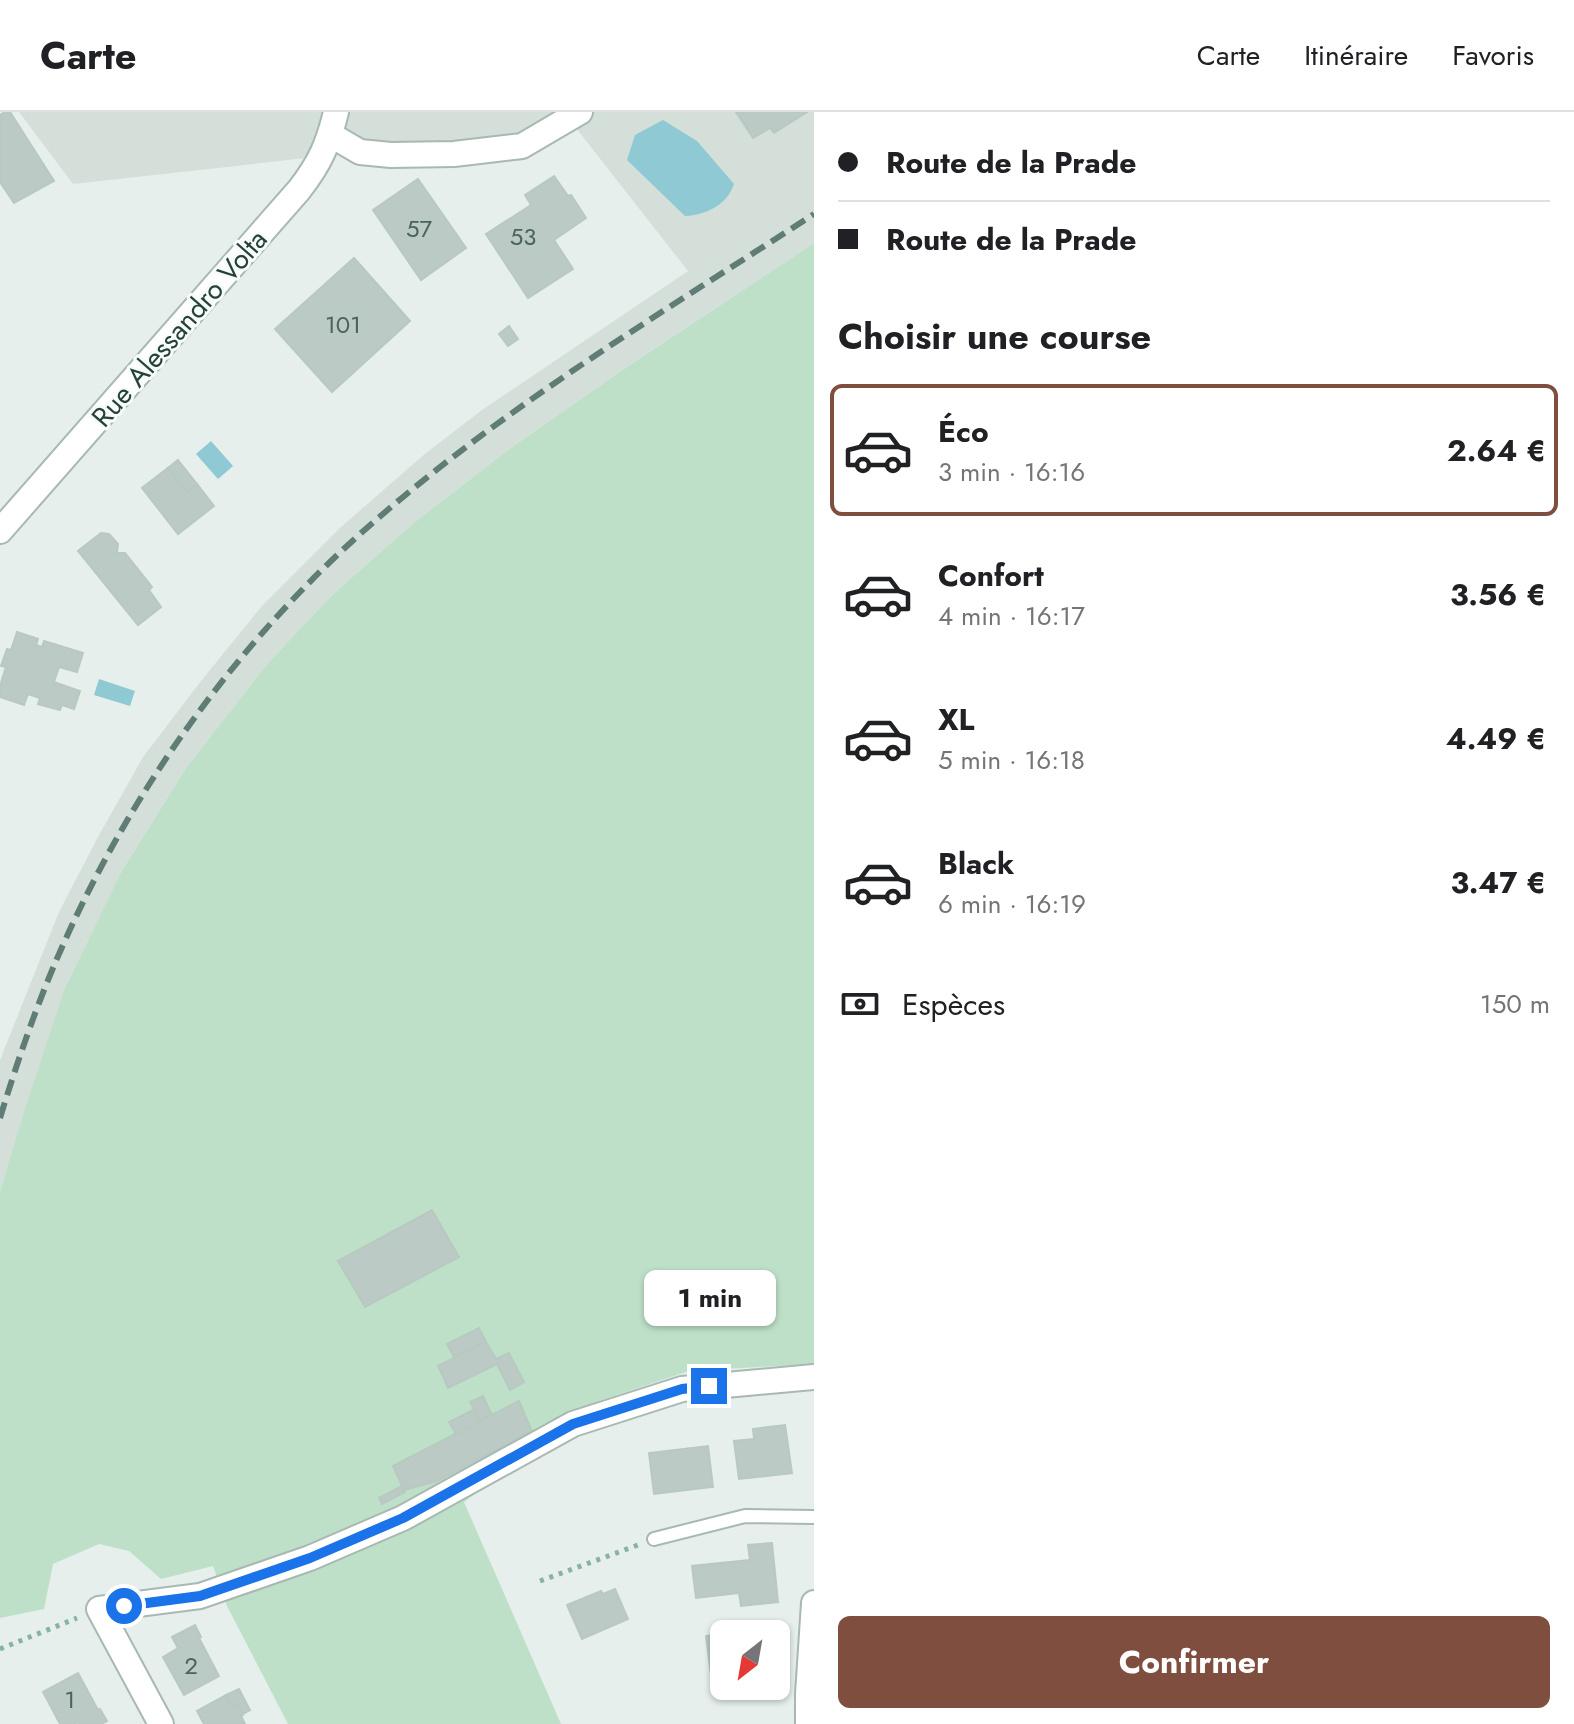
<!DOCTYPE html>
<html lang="fr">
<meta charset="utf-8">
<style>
body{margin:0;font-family:Jost,sans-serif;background:#f2f2f2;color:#202124;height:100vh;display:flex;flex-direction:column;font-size:30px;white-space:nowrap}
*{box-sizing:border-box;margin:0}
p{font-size:26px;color:#757577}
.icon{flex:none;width:44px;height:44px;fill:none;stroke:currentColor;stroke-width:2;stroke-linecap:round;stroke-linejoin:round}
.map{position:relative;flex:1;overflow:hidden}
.drawer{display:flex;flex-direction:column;background:#fff;width:760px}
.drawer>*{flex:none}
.guide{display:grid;align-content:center;height:176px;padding:0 24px;background:#fff}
.needle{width:52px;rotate:211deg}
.tools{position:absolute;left:710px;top:1508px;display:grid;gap:16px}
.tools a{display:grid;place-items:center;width:80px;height:80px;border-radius:12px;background:#fff;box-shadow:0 2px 6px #0004;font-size:40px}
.end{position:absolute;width:36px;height:36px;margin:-18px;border:10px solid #1a73e8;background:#fff;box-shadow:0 0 0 4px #fff}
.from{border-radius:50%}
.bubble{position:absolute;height:56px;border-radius:12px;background:#fff;box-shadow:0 2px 6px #0004;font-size:26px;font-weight:700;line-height:56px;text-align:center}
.guide b{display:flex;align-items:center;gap:28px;height:76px;font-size:30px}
.guide b+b{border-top:2px solid #e0e0e0}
.guide i{width:20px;height:20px;background:#202124}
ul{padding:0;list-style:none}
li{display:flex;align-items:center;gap:24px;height:132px;margin:0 16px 12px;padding:0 8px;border:4px solid transparent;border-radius:12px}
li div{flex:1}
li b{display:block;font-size:30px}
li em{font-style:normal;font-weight:700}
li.on{border-color:#7f4e3f}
li>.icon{width:72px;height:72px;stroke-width:1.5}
h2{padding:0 24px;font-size:36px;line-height:96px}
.pay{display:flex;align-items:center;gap:20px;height:88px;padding:0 24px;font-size:30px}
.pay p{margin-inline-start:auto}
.action{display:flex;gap:16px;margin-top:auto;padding:16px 24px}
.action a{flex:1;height:92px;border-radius:12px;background:#7f4e3f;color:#fff;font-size:32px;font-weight:700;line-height:92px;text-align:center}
header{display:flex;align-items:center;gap:48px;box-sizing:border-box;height:112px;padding:0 40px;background:#fff;border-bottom:2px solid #e0e0e0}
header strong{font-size:38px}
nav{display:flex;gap:44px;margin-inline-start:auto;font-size:28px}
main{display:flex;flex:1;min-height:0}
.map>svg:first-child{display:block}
</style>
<header>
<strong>Carte</strong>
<nav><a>Carte</a><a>Itinéraire</a><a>Favoris</a></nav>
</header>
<main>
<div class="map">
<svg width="814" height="1612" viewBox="0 0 814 1612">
<rect width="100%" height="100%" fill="#e6efeb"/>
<path fill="#d4dfda" d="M 19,0 L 814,0 L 814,131 L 624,257 L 512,335 L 416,409 L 332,483 L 268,551 L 186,656 L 120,762 L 64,878 L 0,1080 L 0,949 L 4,938 L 59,800 L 98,725 L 143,645 L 201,569 L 261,495 L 341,415 L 426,341 L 482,298 L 688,159 L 576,16 L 73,72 Z"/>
<path fill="#bfe0c8" d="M 814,131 L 814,1252 L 689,1259 L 599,1289 L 464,1390 L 561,1612 L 288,1612 L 227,1494 L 213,1454 L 161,1467 L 129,1439 L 99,1432 L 53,1452 L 44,1497 L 0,1506 L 0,1080 L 25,997 L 64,878 L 120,762 L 186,656 L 268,551 L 332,483 L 416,409 L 512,335 L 624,257 Z"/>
<g fill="#8ec9d4">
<path d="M 663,8 L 697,29 L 734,72 C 727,93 706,103 685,104 L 627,48 L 635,23 Z"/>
<path d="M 211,329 L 233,354 L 218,367 L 196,342 Z"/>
<path d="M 99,567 L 135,579 L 130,594 L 94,583 Z"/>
</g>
<g fill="#bbcac4" stroke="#b8c9c2" stroke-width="2">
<path d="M 5,0 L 10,0 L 54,69 L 14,91 L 0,70 L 0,3 Z"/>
<path d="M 736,0 L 807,0 L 774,21 L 770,16 L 753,26 Z"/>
<path d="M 554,64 L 568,84 L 571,83 L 586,106 L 554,128 L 573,157 L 528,186 L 486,122 L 531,93 L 525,83 Z"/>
<path d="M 418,67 L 466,136 L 421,168 L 373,98 Z"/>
<path d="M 354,146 L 410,209 L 332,280 L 275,217 Z"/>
<path d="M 509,214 L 518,227 L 508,234 L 499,222 Z"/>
<path d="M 178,348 L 197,372 L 187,380 L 168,356 Z"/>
<path d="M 168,356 L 187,380 L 197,372 L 214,394 L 178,422 L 142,376 Z"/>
<path d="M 101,421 L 109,422 L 118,432 L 117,441 L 125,441 L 152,475 L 149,478 L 161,495 L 138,513 L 78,439 Z"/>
<path d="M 17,520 L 38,527 L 36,533 L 42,535 L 44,529 L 83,541 L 77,560 L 59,555 L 54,570 L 80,579 L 74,597 L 62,593 L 60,598 L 38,592 L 40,586 L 28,582 L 24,593 L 0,585 L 0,574 L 6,555 L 1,554 L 7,537 L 11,538 Z"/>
<path d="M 432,1098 L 459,1145 L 365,1195 L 338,1149 Z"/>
<path d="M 479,1216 L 486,1230 L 454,1245 L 447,1232 Z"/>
<path d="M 486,1230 L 496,1247 L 509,1241 L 524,1270 L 510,1278 L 497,1252 L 448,1276 L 438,1254 Z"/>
<path d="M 483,1284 L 492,1303 L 480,1309 L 470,1290 Z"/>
<path d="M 519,1289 L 532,1319 L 437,1369 L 404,1378 L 393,1354 Z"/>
<path d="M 473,1298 L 479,1310 L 456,1322 L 449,1310 Z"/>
<path d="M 785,1313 L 792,1361 L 739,1367 L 734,1329 L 754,1327 L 753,1317 Z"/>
<path d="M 708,1334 L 713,1375 L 654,1382 L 649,1341 Z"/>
<path d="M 402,1374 L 405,1380 L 382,1392 L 379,1386 Z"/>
<path d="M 772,1431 L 778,1490 L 741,1494 L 739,1481 L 696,1486 L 692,1454 L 750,1448 L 748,1433 Z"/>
<path d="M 615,1477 L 628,1507 L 582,1527 L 567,1493 L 601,1479 L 603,1482 Z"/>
<path d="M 195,1513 L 201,1525 L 199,1526 L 219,1564 L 184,1583 L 163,1545 L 178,1536 L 172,1525 Z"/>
<path d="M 758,1517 L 759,1522 L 724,1522 L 724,1562 L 711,1563 L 706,1524 Z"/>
<path d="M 78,1561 L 98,1598 L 100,1597 L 107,1609 L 101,1612 L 79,1612 L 78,1610 L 74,1612 L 60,1612 L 43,1580 Z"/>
<path d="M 239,1577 L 250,1598 L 243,1602 L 237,1591 L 232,1594 L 226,1583 Z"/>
<path d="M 226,1583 L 232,1594 L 237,1591 L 243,1603 L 241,1604 L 245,1612 L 204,1612 L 197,1599 Z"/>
</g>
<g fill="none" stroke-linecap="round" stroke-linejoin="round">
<defs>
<path id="service" d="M 654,1427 L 745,1404 L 814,1405"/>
<g id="minor">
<path d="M 331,23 L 360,40 L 391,43 L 454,42 L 522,34 L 580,0"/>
<path d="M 0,419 L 299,78 C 320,51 328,33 336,0"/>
<path d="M 161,1612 L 99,1497 L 200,1484 L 310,1446 L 403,1406 L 573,1312 L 682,1277 L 814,1265"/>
<path d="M 808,1612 L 808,1582 L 814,1491"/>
</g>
</defs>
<use href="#service" stroke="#a8b8b2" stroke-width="16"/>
<use href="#minor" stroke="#a8b8b2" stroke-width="28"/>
<g stroke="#86b3a5" stroke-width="5" stroke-dasharray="4 6" stroke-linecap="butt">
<path d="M 540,1469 L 638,1433"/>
<path d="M 0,1537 L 77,1506"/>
</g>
<use href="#service" stroke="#fff" stroke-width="12"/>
<use href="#minor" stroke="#fff" stroke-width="24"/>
<path stroke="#5f7d75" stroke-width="6" stroke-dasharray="16 8" stroke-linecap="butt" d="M 0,1006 C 19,944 40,883 67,824 C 139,666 245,521 376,408 C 510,291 665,199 814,102"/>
</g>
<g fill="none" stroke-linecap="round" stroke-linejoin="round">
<path stroke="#1a73e8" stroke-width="10" d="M 124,1494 L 200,1484 L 310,1446 L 403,1406 L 573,1312 L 682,1277 L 709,1274"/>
</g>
<g text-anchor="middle" stroke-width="6" stroke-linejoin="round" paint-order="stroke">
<g font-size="24" fill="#4a645c">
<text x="419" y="125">57</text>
<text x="523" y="133">53</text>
<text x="343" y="221">101</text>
<text x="191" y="1562">2</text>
<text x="70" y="1596">1</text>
</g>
<g font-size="28" fill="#24423a" stroke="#f7fbf9">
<text transform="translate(179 216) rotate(-49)" y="10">Rue Alessandro Volta</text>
</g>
</g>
</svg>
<div class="tools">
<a><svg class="needle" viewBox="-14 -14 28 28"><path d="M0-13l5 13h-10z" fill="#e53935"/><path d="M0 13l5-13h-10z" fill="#757577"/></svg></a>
</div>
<i class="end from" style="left:124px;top:1494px"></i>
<i class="end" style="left:709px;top:1274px"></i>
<div class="bubble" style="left:644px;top:1158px;width:132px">1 min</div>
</div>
<section class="drawer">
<div class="guide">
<b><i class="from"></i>Route de la Prade</b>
<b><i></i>Route de la Prade</b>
</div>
<h2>Choisir une course</h2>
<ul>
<li class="on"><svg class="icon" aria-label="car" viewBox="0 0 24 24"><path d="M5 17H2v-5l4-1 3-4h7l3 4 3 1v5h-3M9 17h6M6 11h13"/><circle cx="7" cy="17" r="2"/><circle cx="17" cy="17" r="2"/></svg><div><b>Éco</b><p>3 min · 16:16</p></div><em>2.64 €</em></li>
<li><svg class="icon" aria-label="car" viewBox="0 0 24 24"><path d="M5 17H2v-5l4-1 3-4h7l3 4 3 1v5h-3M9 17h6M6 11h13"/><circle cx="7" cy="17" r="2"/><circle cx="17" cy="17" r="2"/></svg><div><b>Confort</b><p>4 min · 16:17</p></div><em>3.56 €</em></li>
<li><svg class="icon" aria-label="car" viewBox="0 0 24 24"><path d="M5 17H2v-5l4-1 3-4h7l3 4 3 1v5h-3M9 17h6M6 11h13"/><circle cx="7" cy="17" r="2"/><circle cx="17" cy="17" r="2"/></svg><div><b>XL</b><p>5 min · 16:18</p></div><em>4.49 €</em></li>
<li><svg class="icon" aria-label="car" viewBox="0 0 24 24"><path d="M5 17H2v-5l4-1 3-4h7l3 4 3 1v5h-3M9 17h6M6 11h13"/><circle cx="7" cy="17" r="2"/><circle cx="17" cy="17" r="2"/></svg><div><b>Black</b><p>6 min · 16:19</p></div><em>3.47 €</em></li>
</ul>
<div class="pay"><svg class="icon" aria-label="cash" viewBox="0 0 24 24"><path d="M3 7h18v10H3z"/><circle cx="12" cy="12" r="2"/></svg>Espèces<p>150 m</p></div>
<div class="action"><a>Confirmer</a></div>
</section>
</main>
